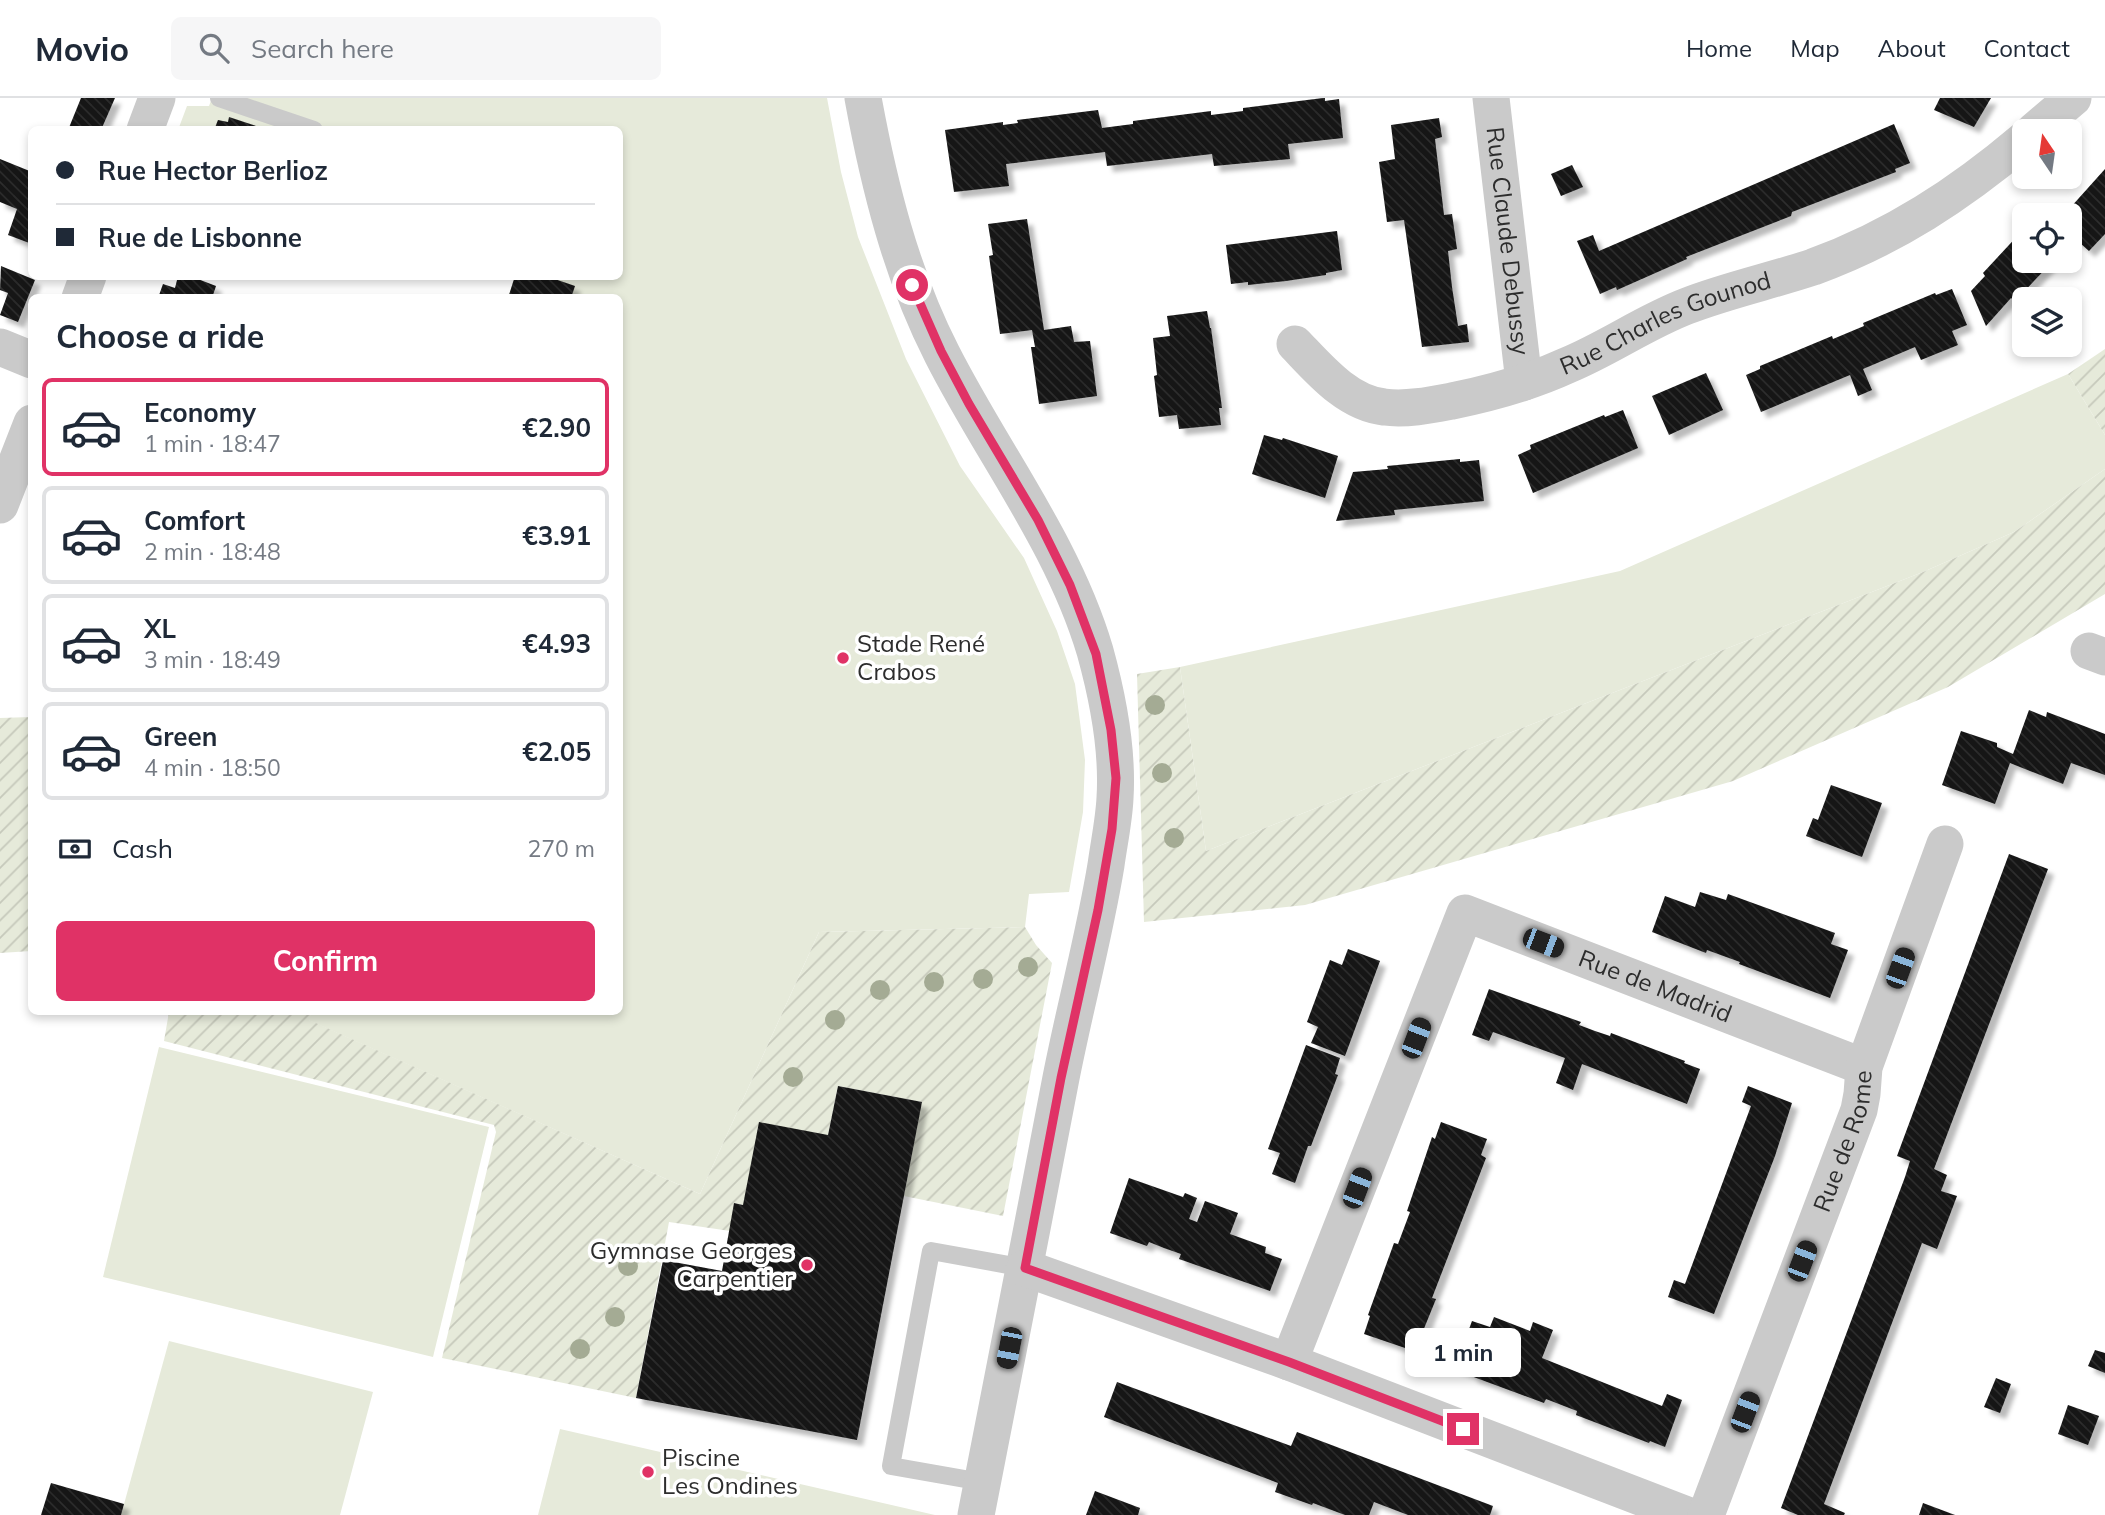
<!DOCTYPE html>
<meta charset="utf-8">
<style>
body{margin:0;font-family:Mulish,sans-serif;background:#f6f6f7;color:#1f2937;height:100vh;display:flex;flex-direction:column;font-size:26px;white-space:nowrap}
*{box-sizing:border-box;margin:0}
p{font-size:23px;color:#747a83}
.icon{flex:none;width:38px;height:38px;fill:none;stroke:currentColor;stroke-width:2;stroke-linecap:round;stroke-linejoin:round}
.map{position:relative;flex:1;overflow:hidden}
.drawer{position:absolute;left:28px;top:196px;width:595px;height:721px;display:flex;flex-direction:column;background:#fff;border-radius:10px;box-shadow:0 4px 10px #0003}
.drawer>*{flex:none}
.banner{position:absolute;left:28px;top:28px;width:595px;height:154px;border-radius:10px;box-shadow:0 4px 10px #0003;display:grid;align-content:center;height:154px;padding:0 28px;background:#fff}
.needle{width:46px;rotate:347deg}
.fabs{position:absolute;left:2012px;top:21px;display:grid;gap:14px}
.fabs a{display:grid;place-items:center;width:70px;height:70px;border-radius:10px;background:#fff;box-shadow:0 4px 10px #0003;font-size:35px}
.end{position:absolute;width:32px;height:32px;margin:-16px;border:9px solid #e03266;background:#fff;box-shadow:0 0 0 4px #fff}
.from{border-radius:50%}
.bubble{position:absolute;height:49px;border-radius:10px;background:#fff;box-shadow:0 4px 10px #0003;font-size:23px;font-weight:700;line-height:49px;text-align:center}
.car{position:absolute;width:21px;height:42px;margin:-21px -10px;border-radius:9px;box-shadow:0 0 5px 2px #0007;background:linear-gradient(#222 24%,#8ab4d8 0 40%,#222 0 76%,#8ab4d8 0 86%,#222 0)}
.banner b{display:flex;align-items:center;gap:24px;height:66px;font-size:26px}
.banner b+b{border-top:2px solid #e0e1e3}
.banner i{width:18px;height:18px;background:#1f2937}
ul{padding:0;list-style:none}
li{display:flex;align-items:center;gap:21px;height:98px;margin:0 14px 10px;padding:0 14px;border:4px solid #e0e1e3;border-radius:10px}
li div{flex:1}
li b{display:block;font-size:26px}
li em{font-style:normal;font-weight:700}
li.selected{border-color:#e03266}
li>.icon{width:63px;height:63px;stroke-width:1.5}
h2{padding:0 28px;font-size:32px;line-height:84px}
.pay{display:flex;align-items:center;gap:18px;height:77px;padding:0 28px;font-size:26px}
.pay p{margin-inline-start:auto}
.cta{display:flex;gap:14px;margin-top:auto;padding:14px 28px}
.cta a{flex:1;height:80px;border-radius:10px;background:#e03266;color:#fff;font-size:28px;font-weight:700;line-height:80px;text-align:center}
header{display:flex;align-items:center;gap:42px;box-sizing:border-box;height:98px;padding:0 35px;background:#fff;border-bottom:2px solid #e0e1e3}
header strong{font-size:33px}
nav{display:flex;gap:38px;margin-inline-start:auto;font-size:24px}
.search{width:490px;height:63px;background:#f6f6f7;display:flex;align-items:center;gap:18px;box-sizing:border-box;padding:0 24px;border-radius:10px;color:#747a83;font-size:26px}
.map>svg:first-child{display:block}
</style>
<header>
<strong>Movio</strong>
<div class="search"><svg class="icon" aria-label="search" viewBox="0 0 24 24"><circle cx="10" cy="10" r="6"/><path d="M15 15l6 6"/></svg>Search here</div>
<nav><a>Home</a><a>Map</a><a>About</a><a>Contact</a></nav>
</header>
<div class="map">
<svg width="2105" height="1417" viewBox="0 0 2105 1417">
<defs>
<pattern id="garden-furrows" width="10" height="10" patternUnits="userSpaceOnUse" patternTransform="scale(1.75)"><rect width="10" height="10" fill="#e6eada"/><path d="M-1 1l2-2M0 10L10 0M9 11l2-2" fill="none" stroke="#c6c9bb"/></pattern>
<pattern id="building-back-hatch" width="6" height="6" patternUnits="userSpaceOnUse" patternTransform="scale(1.75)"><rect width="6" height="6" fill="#141414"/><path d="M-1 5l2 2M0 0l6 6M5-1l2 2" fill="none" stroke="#2e2e2e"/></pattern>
<filter id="shadow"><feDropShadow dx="6" dy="6" stdDeviation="2" flood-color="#0004"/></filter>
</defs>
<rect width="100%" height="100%" fill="#fff"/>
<g fill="#e6eada">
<path d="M 212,0 L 827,0 L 841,74 L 858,139 L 906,261 L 960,368 L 1024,460 L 1057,533 L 1075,586 L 1085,662 L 1083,714 L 1069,794 L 1029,796 L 1025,829 L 819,834 L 700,1096 L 308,922 L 312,914 L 620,914 L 620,200 L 508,199 L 515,179 L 620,178 L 620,32 L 178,32 L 187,8 L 209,8 Z"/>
<path d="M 2068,276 L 2105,337 L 2105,371 L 2014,434 L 1923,474 L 1206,753 L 1180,569 L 1620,473 Z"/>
<path d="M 159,949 L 489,1029 L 433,1259 L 103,1179 Z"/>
<path d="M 169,1243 L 373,1294 L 340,1417 L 121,1417 Z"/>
<path d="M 560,1331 L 935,1417 L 538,1417 Z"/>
</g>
<g fill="url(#garden-furrows)">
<path d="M 2105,251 L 2105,337 L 2068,276 Z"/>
<path d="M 2105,371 L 2105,496 L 1948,589 L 1733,683 L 1305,807 L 1144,824 L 1137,576 L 1180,569 L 1206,753 L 1923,474 L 2014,434 Z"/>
<path d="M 31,619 L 31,853 L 0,855 L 0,620 Z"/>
<path d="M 1025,829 L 1036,847 L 1052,865 L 1003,1118 L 904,1098 L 921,1004 L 838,988 L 828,1037 L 743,1107 L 734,1105 L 730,1133 L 669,1124 L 636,1300 L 442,1260 L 496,1034 L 494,1027 L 164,943 L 169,914 L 312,914 L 309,922 L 700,1096 L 819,834 Z"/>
</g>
<g fill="url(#building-back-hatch)" filter="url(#shadow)">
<path d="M 81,0 L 115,0 L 101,32 L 68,32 Z"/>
<path d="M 1323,0 L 1325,0 L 1325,3 L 1339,1 L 1343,40 L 1288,46 L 1290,61 L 1214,68 L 1212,56 L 1107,68 L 1105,54 L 1006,66 L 1009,88 L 954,94 L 945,32 L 1003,24 L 1003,27 L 1018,25 L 1017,22 L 1098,12 L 1102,30 L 1133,26 L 1133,23 L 1211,13 L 1211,17 L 1243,13 L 1243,10 Z"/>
<path d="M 1940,0 L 1991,0 L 1974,29 L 1934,12 Z"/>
<path d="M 229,19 L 265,31 L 265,32 L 214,32 L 218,22 L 228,24 Z"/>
<path d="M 1439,20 L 1442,39 L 1435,41 L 1444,117 L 1452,116 L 1457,151 L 1448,153 L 1452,189 L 1458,228 L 1467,226 L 1469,244 L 1422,249 L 1404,122 L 1387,124 L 1379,64 L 1395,61 L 1391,27 Z"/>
<path d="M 1894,26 L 1910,65 L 1895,71 L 1896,74 L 1792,114 L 1791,118 L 1686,159 L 1687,161 L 1617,192 L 1616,189 L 1600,196 L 1577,143 L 1593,137 L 1599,153 Z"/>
<path d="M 0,61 L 32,74 L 32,146 L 8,137 L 17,111 L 0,104 Z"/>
<path d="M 1572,67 L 1583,89 L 1561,98 L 1551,76 Z"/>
<path d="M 2105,71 L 2105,136 L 2089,153 L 2070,136 L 2070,117 L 2067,117 L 2071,112 L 2070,110 Z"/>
<path d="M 1027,121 L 1044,232 L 1071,228 L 1074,244 L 1090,243 L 1097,298 L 1039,306 L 1031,249 L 1035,249 L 1032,232 L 1000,236 L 989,158 L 993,157 L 988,126 Z"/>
<path d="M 1337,133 L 1342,172 L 1326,175 L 1326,177 L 1286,183 L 1248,187 L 1248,184 L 1231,186 L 1226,147 Z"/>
<path d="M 2022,133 L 2025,135 L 2025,163 L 2053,163 L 2015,203 L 2011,200 L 1986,228 L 1971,193 L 1985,178 L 1983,175 Z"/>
<path d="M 1,168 L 35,182 L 18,224 L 0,217 L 8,195 L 0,192 Z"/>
<path d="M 178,178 L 190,178 L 216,188 L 212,200 L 158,200 L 163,186 L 175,190 Z"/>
<path d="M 515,178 L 546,178 L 575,188 L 571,200 L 508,200 Z"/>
<path d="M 1952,191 L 1967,227 L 1952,233 L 1958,247 L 1921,262 L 1915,249 L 1863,271 L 1872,292 L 1858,298 L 1850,277 L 1761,314 L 1746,277 L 1760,271 L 1760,268 L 1832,238 L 1833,241 L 1864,228 L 1863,225 L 1935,195 L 1936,197 Z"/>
<path d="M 1207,213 L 1210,230 L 1211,230 L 1222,310 L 1219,310 L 1221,327 L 1179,331 L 1177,317 L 1159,319 L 1154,278 L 1157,277 L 1153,240 L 1170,238 L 1167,218 Z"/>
<path d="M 1706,275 L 1723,312 L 1669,337 L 1652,298 Z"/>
<path d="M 1623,312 L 1638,350 L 1533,395 L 1518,357 L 1531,351 L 1530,347 L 1604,317 L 1605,319 Z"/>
<path d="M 1264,337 L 1282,342 L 1283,340 L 1338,358 L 1325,400 L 1252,376 Z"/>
<path d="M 1460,361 L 1460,364 L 1479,362 L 1484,403 L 1394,412 L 1395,417 L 1336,423 L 1353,374 L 1388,371 L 1387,368 Z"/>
<path d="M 2029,612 L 2046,619 L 2047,614 L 2105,636 L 2105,677 L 2071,665 L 2063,686 L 2010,665 L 1995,706 L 1942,687 L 1961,633 L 1997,645 L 1997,649 L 2013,656 Z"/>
<path d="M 1831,687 L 1882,705 L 1862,759 L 1806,738 L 1813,720 L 1818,722 Z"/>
<path d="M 2009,756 L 2048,771 L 1934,1071 L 1947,1077 L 1941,1093 L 1957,1098 L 1937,1151 L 1922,1145 L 1824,1406 L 1845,1415 L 1844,1417 L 1798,1417 L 1781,1410 L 1905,1079 L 1910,1063 L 1897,1058 Z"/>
<path d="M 1700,794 L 1726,802 L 1728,796 L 1835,835 L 1831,846 L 1848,852 L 1830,900 L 1739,866 L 1740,864 L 1707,852 L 1706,855 L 1652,834 L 1665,798 L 1695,809 Z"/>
<path d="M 1348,851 L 1380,863 L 1345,958 L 1311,945 L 1318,929 L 1307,924 L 1330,862 L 1342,867 Z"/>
<path d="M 1489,891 L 1581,924 L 1579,927 L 1595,933 L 1610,938 L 1611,935 L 1685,963 L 1684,965 L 1700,971 L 1687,1006 L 1582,966 L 1573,992 L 1556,985 L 1565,960 L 1493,934 L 1489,943 L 1472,937 Z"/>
<path d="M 1306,947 L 1340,960 L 1335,976 L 1338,977 L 1311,1048 L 1308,1048 L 1295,1085 L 1272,1076 L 1280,1055 L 1268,1051 Z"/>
<path d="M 838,988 L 922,1004 L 857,1342 L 636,1300 L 663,1162 L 722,1173 L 734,1105 L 743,1107 L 759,1024 L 828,1037 Z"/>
<path d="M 1748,988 L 1792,1005 L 1775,1058 L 1714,1216 L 1668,1199 L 1674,1182 L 1685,1186 L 1751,1008 L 1742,1004 Z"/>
<path d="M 1441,1024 L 1487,1041 L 1481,1057 L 1486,1060 L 1432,1200 L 1436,1201 L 1421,1238 L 1414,1235 L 1408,1251 L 1364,1236 L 1370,1218 L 1368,1217 L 1394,1145 L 1398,1146 L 1410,1114 L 1407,1113 L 1432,1039 L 1435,1041 Z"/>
<path d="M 1129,1080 L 1183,1099 L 1185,1095 L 1197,1100 L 1189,1121 L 1197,1124 L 1205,1103 L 1238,1115 L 1230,1136 L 1266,1149 L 1265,1155 L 1282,1161 L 1270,1193 L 1179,1161 L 1181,1156 L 1164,1150 L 1149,1144 L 1147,1148 L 1110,1135 Z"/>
<path d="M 1494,1219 L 1530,1233 L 1533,1224 L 1553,1232 L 1542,1260 L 1662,1308 L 1667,1296 L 1682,1302 L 1665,1349 L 1650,1343 L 1649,1345 L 1576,1317 L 1577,1313 L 1546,1301 L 1544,1305 L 1471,1278 L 1472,1276 L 1455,1269 L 1472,1223 L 1490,1229 Z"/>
<path d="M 2095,1252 L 2105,1255 L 2105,1275 L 2088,1268 Z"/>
<path d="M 1996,1280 L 2011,1286 L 2000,1315 L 1984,1309 Z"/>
<path d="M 1117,1284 L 1291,1348 L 1297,1334 L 1493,1408 L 1490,1417 L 1408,1417 L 1374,1404 L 1369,1417 L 1345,1417 L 1313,1405 L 1312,1407 L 1275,1394 L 1278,1385 L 1104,1319 Z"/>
<path d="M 2068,1307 L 2099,1318 L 2088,1347 L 2058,1336 Z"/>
<path d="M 51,1385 L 124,1406 L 121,1417 L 41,1417 Z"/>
<path d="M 1095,1393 L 1140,1410 L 1138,1417 L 1086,1417 Z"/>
<path d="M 1923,1405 L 1955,1417 L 1919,1417 Z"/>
</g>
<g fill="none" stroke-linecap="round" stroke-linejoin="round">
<g stroke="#cacaca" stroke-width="18">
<path d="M 219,0 L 314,32"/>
<path d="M 982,1384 L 891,1368 L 931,1153 L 1025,1170"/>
</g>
<g stroke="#cacaca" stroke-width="37">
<path d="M 863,0 C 879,87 901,176 942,256 C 992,355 1063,445 1095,553 C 1108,600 1118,652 1115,700 C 1114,722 1109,745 1106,767 C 1094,840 1074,912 1060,985 C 1032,1129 1005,1273 976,1417"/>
<path id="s1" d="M 1491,0 L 1524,284"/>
<path d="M 145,32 L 157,0"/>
<path d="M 2034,33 L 2073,0"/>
<path d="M 80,200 L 88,178"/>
<path id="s2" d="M 1295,246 C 1319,271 1347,305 1384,309 C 1406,312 1431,307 1452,303 C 1492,295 1531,284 1568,267 C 1609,250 1645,224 1687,208 C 1728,192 1771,183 1813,169 C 1893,140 1960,96 2025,41"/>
<path d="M 0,249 L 32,262"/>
<path d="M 0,407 L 32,325"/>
<path d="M 2089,553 L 2105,559"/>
<path d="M 1025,1170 L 1289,1264 L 1687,1417"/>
<path id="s3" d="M 1289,1264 L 1465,815 L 1864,969"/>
<path id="s4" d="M 1706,1417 L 1859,1012 L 1862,996 L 1864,969 L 1945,746"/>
</g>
</g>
<g fill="#a4ab94">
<circle cx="1155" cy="607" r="10"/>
<circle cx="1162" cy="675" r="10"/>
<circle cx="1174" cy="740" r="10"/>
<circle cx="1028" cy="869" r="10"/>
<circle cx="983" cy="881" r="10"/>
<circle cx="934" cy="884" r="10"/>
<circle cx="880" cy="892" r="10"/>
<circle cx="835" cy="922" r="10"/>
<circle cx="793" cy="979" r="10"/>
<circle cx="628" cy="1168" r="10"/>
<circle cx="615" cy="1219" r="10"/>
<circle cx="580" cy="1251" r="10"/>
</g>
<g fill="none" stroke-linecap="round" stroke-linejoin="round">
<path stroke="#e03266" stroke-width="9" d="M 912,187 L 941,253 L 969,306 L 1038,422 L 1070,487 L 1096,556 L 1111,632 L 1116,680 L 1112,731 L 1098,812 L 1061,980 L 1025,1170 L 1289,1264 L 1463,1331"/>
</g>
<g fill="#e03266" stroke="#fff" stroke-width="2.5">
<circle cx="843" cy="560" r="7"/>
<circle cx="807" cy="1167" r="7"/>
<circle cx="648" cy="1374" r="7"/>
</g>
<g text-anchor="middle" stroke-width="7" stroke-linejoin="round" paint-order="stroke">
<g font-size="24" fill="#2d2d2d" stroke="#fff">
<text dy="8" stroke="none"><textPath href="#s1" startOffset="144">Rue Claude Debussy</textPath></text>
<text dy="8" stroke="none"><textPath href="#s2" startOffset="408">Rue Charles Gounod</textPath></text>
<text dy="8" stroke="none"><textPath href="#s3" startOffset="686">Rue de Madrid</textPath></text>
<text dy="8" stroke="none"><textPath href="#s4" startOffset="399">Rue de Rome</textPath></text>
</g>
<g font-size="24" fill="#2d2d2d" stroke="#fff" text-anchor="start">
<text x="857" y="554">Stade René<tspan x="857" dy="28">Crabos</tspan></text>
<text x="793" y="1161" text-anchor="end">Gymnase Georges<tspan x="793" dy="28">Carpentier</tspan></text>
<text x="662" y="1368">Piscine<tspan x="662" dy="28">Les Ondines</tspan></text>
</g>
</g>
</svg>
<div class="fabs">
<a><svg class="needle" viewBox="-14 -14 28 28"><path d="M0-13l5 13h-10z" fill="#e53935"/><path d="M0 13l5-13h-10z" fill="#747a83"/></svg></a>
<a><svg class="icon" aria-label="locate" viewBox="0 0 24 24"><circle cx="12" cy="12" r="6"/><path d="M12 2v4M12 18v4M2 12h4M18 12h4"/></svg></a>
<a><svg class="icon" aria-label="layers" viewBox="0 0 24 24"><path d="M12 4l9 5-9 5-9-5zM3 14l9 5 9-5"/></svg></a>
</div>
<i class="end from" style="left:912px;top:187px"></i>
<i class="end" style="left:1463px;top:1331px"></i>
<div class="bubble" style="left:1405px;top:1230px;width:116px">1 min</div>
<i class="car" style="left:1543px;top:845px;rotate:111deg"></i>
<i class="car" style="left:1900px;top:870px;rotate:20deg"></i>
<i class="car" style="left:1416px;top:940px;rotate:21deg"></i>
<i class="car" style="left:1357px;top:1090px;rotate:21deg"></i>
<i class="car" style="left:1802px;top:1163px;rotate:21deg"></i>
<i class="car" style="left:1009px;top:1250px;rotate:191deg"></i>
<i class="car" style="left:1745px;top:1314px;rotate:21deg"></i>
<div class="banner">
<b><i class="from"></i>Rue Hector Berlioz</b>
<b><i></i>Rue de Lisbonne</b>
</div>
<section class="drawer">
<h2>Choose a ride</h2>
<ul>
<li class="selected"><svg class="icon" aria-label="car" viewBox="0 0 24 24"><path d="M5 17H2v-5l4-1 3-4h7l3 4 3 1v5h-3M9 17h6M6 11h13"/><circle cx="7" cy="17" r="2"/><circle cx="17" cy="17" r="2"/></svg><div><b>Economy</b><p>1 min · 18:47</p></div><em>€2.90</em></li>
<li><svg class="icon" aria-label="car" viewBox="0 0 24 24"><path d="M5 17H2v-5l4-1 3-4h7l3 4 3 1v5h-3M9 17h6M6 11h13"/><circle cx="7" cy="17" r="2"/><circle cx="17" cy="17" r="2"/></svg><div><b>Comfort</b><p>2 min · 18:48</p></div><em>€3.91</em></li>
<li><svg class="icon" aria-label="car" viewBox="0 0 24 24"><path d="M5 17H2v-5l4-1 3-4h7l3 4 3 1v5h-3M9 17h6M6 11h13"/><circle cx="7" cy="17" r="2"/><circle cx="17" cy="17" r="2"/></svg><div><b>XL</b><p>3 min · 18:49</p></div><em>€4.93</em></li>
<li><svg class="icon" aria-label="car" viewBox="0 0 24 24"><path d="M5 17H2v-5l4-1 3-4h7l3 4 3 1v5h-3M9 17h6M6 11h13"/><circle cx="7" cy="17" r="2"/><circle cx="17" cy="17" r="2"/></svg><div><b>Green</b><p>4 min · 18:50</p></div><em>€2.05</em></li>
</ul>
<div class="pay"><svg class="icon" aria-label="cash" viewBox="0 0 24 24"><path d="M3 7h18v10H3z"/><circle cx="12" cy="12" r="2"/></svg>Cash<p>270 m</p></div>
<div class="cta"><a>Confirm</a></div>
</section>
</div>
